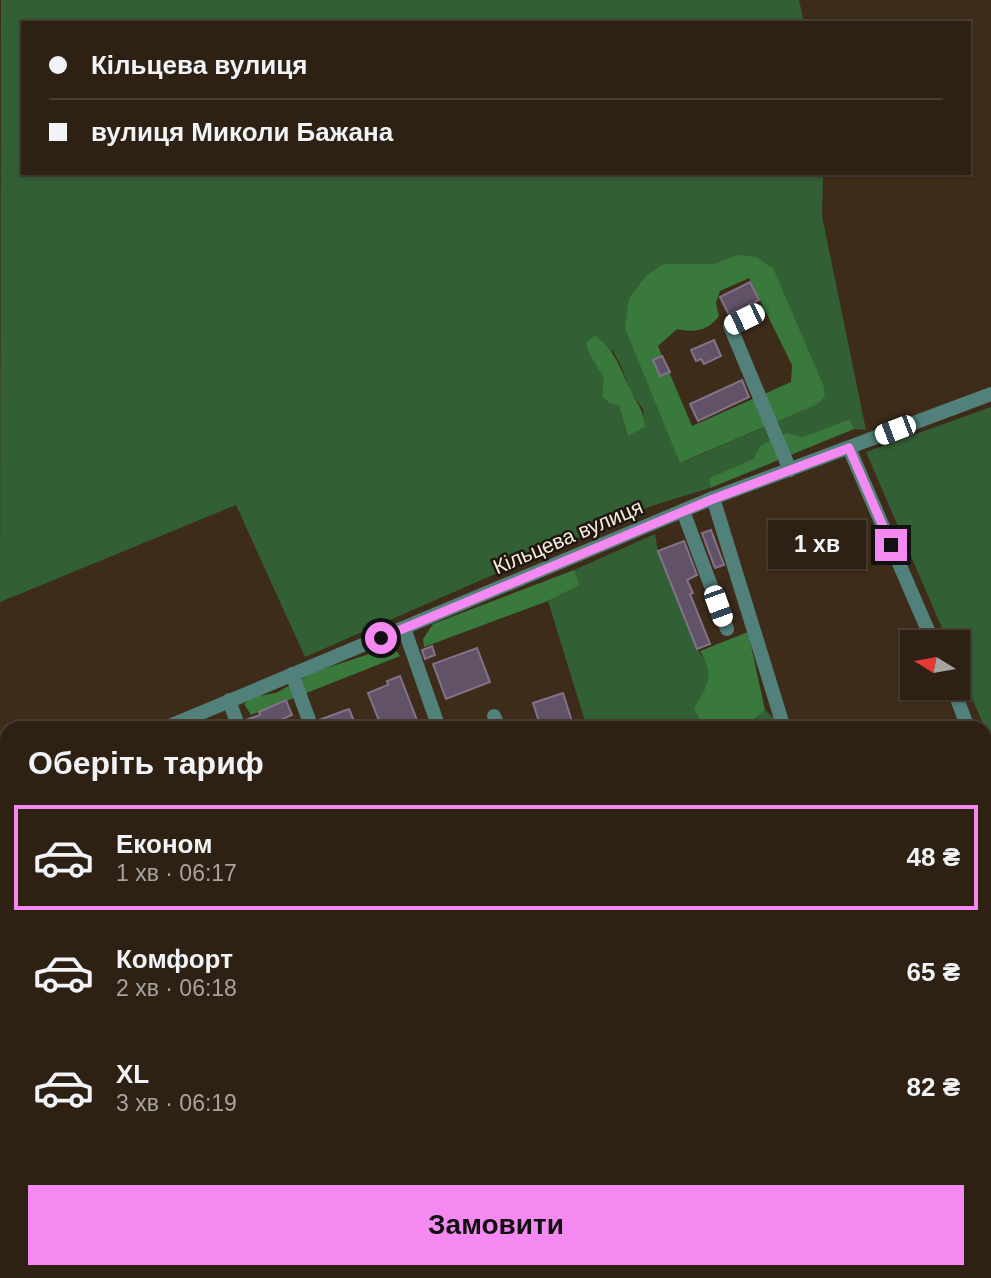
<!DOCTYPE html>
<html lang="uk">
<meta charset="utf-8">
<style>
body{margin:0;font-family:Arial,sans-serif;background:#3a2e22;color:#f1f3f6;height:100vh;display:flex;flex-direction:column;font-size:26px;white-space:nowrap}
*{box-sizing:border-box;margin:0}
p{font-size:23px;color:#a7a3a0}
.icon{flex:none;width:38px;height:38px;fill:none;stroke:currentColor;stroke-width:2;stroke-linecap:round;stroke-linejoin:round}
.map{position:relative;flex:1;overflow:hidden}
.details{position:absolute;left:0px;top:721px;width:992px;height:558px;display:flex;flex-direction:column;background:#2e2114;border-radius:21px 21px 0 0;box-shadow:0 2px 5px #0004,0 0 0 2px #493e34}
.details>*{flex:none}
.hud{position:absolute;left:21px;top:21px;width:950px;height:154px;border-radius:0px;box-shadow:0 2px 5px #0004,0 0 0 2px #493e34;display:grid;align-content:center;height:154px;padding:0 28px;background:#2e2114}
.needle{width:46px;rotate:281deg}
.controls{position:absolute;left:900px;top:630px;display:grid;gap:14px}
.controls a{display:grid;place-items:center;width:70px;height:70px;border-radius:0px;background:#2e2114;box-shadow:0 2px 5px #0004,0 0 0 2px #493e34;font-size:35px}
.end{position:absolute;width:32px;height:32px;margin:-16px;border:9px solid #f489f1;background:#111;box-shadow:0 0 0 4px #111}
.from{border-radius:50%}
.bubble{position:absolute;height:49px;border-radius:0px;background:#2e2114;box-shadow:0 2px 5px #0004,0 0 0 2px #493e34;font-size:23px;font-weight:800;line-height:49px;text-align:center}
.car{position:absolute;width:21px;height:42px;margin:-21px -10px;border-radius:9px;box-shadow:0 0 5px 2px #0007;background:linear-gradient(#fff 24%,#345 0 40%,#fff 0 76%,#345 0 86%,#fff 0)}
.hud b{display:flex;align-items:center;gap:24px;height:66px;font-size:26px}
.hud b+b{border-top:2px solid #493e34}
.hud i{width:18px;height:18px;background:#f1f3f6}
ul{padding:0;list-style:none}
li{display:flex;align-items:center;gap:21px;height:105px;margin:0 14px 10px;padding:0 14px;border:4px solid transparent;border-radius:0px}
li div{flex:1}
li b{display:block;font-size:26px}
li em{font-style:normal;font-weight:800}
li.selected{border-color:#f489f1}
li>.icon{width:63px;height:63px;stroke-width:1.5}
h2{padding:0 28px;font-size:32px;line-height:84px}
.button{display:flex;gap:14px;margin-top:auto;padding:14px 28px}
.button a{flex:1;height:80px;border-radius:0px;background:#f489f1;color:#111;font-size:28px;font-weight:800;line-height:80px;text-align:center}
.map>svg:first-child{display:block}
</style>
<div class="map">
<svg width="991" height="1278" viewBox="0 0 991 1278">
<rect width="100%" height="100%" fill="#3e2c1b"/>
<g fill="#325f34" fill-rule="evenodd">
<path d="M 1,0 L 799,0 L 804,23 L 23,23 L 23,173 L 823,173 L 822,216 L 866,430 L 854,429 L 850,419 L 802,437 L 760,446 L 753,459 L 709,478 L 710,488 L 651,506 L 305,657 L 236,505 L 0,602 ZM 736,255 C 757,285 822,365 825,397 L 818,404 L 681,463 L 629,298 L 664,264 L 716,264 ZM 612,349 L 621,366 L 631,393 L 643,409 L 644,427 L 628,436 L 619,404 L 609,403 L 602,397 Z"/>
<path d="M 991,407 L 991,742 L 957,664 L 957,642 L 948,642 L 866,452 Z"/>
<path d="M 655,534 L 658,551 L 697,649 L 709,665 L 703,724 L 709,728 L 587,728 L 548,601 L 580,585 L 574,570 Z"/>
<path d="M 765,710 L 775,719 L 777,728 L 739,728 L 746,726 Z"/>
<path d="M 991,828 L 991,1059 L 985,1052 L 985,829 Z"/>
</g>
<g fill="#39793c" fill-rule="evenodd">
<path d="M 736,255 L 756,257 L 773,268 L 824,387 L 825,397 L 818,404 L 680,463 L 625,328 L 629,298 L 647,275 L 664,264 L 715,264 ZM 749,278 L 792,365 L 791,382 L 692,426 L 658,346 L 677,329 C 694,333 708,331 719,316 L 716,303 L 720,291 Z"/>
<path d="M 595,335 C 618,355 618,365 631,391 C 639,408 642,406 645,427 L 628,436 L 619,405 L 609,403 L 602,397 L 604,378 L 590,355 L 586,343 Z"/>
<path d="M 850,419 L 854,429 L 710,488 L 709,478 L 753,459 L 760,446 L 786,433 L 802,437 Z"/>
<path d="M 574,570 L 580,585 L 548,601 L 424,647 L 423,639 L 433,624 Z"/>
<path d="M 748,632 L 765,710 L 746,726 L 739,728 L 709,728 L 703,724 L 694,709 C 707,686 715,676 700,651 Z"/>
<path d="M 388,648 L 395,649 L 400,656 L 251,715 L 244,704 L 252,697 L 276,693 L 314,672 Z"/>
</g>
<g fill="#625267" stroke="#837288" stroke-width="2">
<path d="M 750,282 L 759,300 L 729,315 L 720,297 Z"/>
<path d="M 714,340 L 721,356 L 704,364 L 701,359 L 696,361 L 691,350 Z"/>
<path d="M 662,356 L 670,372 L 660,376 L 653,360 Z"/>
<path d="M 742,380 L 749,397 L 698,421 L 690,404 Z"/>
<path d="M 711,530 L 724,565 L 715,568 L 702,533 Z"/>
<path d="M 684,541 L 697,575 L 687,580 L 693,593 L 690,594 L 710,644 L 697,649 L 658,551 Z"/>
<path d="M 432,646 L 435,655 L 425,659 L 422,650 Z"/>
<path d="M 477,648 L 490,682 L 446,699 L 433,664 Z"/>
<path d="M 400,676 L 420,728 L 382,728 L 368,693 L 388,685 L 387,681 Z"/>
<path d="M 563,693 L 574,728 L 541,728 L 533,703 Z"/>
<path d="M 286,700 L 292,715 L 263,728 L 248,728 L 246,720 L 260,715 L 259,712 Z"/>
<path d="M 349,709 L 357,728 L 321,728 L 319,720 Z"/>
</g>
<g fill="none" stroke-linecap="round" stroke-linejoin="round">
<g stroke="#52807a" stroke-width="14">
<path d="M 758,312 L 730,326 L 790,470"/>
<path d="M 849,448 L 933,642"/>
<path d="M 713,498 L 784,728"/>
<path d="M 683,511 L 727,629"/>
<path d="M 404,628 L 439,728"/>
<path d="M 292,674 L 312,728"/>
<path d="M 953,688 L 968,728"/>
<path d="M 229,700 L 239,728"/>
<path d="M 494,716 L 499,728"/>
<path d="M 165,728 L 713,498 L 991,394"/>
<path d="M 985,774 L 991,790"/>
<path d="M 0,799 L 7,796"/>
<path d="M 151,1272 L 151,1278"/>
</g>
</g>
<g fill="none" stroke-linecap="round" stroke-linejoin="round">
<path stroke="#f489f1" stroke-width="9" d="M 381,638 L 713,499 L 849,448 L 891,545"/>
</g>
<g text-anchor="middle" stroke-width="5" stroke-linejoin="round" paint-order="stroke">
<g font-size="21" fill="#f6eadf" stroke="#1f170f">
<text transform="translate(568 537) rotate(-23)" y="7">Кільцева вулиця</text>
</g>
</g>
</svg>
<div class="controls">
<a><svg class="needle" viewBox="-14 -14 28 28"><path d="M0-13l5 13h-10z" fill="#e53935"/><path d="M0 13l5-13h-10z" fill="#a7a3a0"/></svg></a>
</div>
<i class="end from" style="left:381px;top:638px"></i>
<i class="end" style="left:891px;top:545px"></i>
<div class="bubble" style="left:768px;top:520px;width:98px">1 хв</div>
<i class="car" style="left:744px;top:319px;rotate:244deg"></i>
<i class="car" style="left:895px;top:430px;rotate:249deg"></i>
<i class="car" style="left:718px;top:606px;rotate:160deg"></i>
<div class="hud">
<b><i class="from"></i>Кільцева вулиця</b>
<b><i></i>вулиця Миколи Бажана</b>
</div>
<section class="details">
<h2>Оберіть тариф</h2>
<ul>
<li class="selected"><svg class="icon" aria-label="car" viewBox="0 0 24 24"><path d="M5 17H2v-5l4-1 3-4h7l3 4 3 1v5h-3M9 17h6M6 11h13"/><circle cx="7" cy="17" r="2"/><circle cx="17" cy="17" r="2"/></svg><div><b>Економ</b><p>1 хв · 06:17</p></div><em>48 ₴</em></li>
<li><svg class="icon" aria-label="car" viewBox="0 0 24 24"><path d="M5 17H2v-5l4-1 3-4h7l3 4 3 1v5h-3M9 17h6M6 11h13"/><circle cx="7" cy="17" r="2"/><circle cx="17" cy="17" r="2"/></svg><div><b>Комфорт</b><p>2 хв · 06:18</p></div><em>65 ₴</em></li>
<li><svg class="icon" aria-label="car" viewBox="0 0 24 24"><path d="M5 17H2v-5l4-1 3-4h7l3 4 3 1v5h-3M9 17h6M6 11h13"/><circle cx="7" cy="17" r="2"/><circle cx="17" cy="17" r="2"/></svg><div><b>XL</b><p>3 хв · 06:19</p></div><em>82 ₴</em></li>
</ul>
<div class="button"><a>Замовити</a></div>
</section>
</div>
